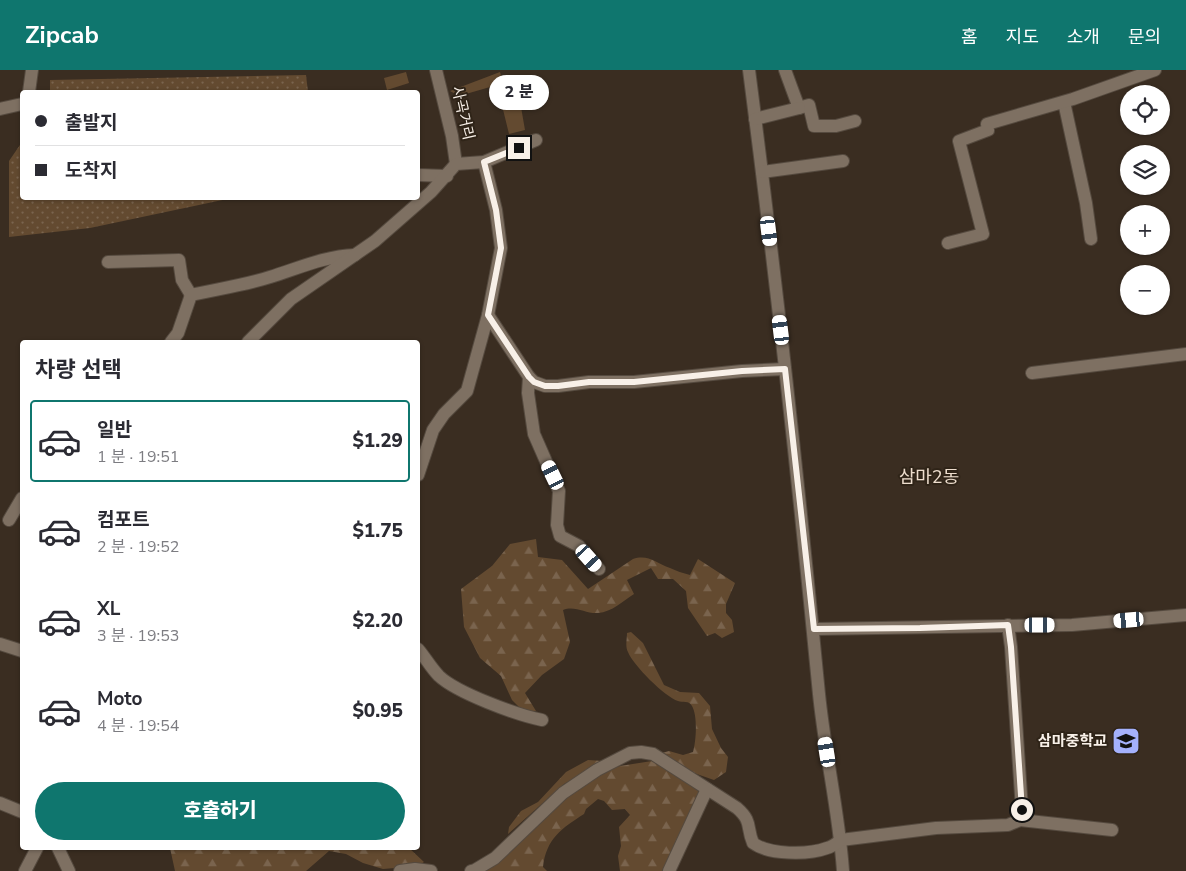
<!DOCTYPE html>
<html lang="ko">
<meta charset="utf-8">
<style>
body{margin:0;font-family:"Nunito Sans","Noto Sans KR",sans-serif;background:#f2f2f3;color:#2b2b33;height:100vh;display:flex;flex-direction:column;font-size:19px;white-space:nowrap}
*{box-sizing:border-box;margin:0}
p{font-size:16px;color:#7c7c81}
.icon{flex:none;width:28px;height:28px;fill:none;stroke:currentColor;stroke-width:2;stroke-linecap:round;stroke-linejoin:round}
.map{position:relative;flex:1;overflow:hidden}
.panel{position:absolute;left:20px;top:270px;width:400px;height:510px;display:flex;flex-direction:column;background:#fff;border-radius:5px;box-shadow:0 1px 4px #0004}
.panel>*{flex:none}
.banner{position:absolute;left:20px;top:20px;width:400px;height:110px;border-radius:5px;box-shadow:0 1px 4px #0004;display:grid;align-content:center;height:110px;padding:0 15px;background:#fff}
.buttons{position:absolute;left:1120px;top:15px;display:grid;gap:10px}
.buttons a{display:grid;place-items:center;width:50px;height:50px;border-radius:50%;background:#fff;box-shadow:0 1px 4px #0004;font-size:25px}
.end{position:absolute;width:22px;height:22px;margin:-11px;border:6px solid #f8f0e8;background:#111;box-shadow:0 0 0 2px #111}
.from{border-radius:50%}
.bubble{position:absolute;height:35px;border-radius:18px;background:#fff;box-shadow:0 1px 4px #0004;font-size:16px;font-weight:800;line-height:35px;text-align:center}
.car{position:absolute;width:15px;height:30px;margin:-15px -8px;border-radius:6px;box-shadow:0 0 4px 1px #0007;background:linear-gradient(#fff 24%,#345 0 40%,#fff 0 76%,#345 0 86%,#fff 0)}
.banner b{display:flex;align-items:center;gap:18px;height:48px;font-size:19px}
.banner b+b{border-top:1px solid #e1e1e2}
.banner i{width:12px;height:12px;background:#2b2b33}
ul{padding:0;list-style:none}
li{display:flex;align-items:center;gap:15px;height:82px;margin:0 10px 8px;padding:0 5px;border:2px solid transparent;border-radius:5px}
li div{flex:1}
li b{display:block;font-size:19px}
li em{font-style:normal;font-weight:800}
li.active{border-color:#0f766e}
li>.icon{width:45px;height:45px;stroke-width:1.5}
h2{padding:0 15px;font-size:22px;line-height:60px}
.cta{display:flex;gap:10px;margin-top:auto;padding:10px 15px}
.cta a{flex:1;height:58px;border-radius:30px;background:#0f766e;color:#fff;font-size:20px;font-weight:800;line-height:58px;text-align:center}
header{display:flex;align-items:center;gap:30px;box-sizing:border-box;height:70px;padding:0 25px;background:#0f766e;color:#fff}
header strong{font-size:24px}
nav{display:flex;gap:28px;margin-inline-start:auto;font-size:18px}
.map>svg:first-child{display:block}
</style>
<header>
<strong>Zipcab</strong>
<nav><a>홈</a><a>지도</a><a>소개</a><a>문의</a></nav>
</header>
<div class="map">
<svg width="1186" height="801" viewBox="0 0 1186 801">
<defs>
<pattern id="forest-firs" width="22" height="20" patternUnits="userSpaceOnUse" patternTransform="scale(1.25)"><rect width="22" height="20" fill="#634a30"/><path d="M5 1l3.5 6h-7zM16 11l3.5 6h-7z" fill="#7a644e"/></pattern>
<pattern id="park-dots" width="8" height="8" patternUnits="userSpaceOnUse" patternTransform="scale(1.25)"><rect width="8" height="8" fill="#634a30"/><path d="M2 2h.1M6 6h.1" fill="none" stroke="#7a644e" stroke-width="1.8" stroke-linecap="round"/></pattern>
</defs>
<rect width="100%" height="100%" fill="#3a2d21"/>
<g fill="#634a30">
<path d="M 406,2 L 409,13 L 387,20 L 384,8 Z"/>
<path d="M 500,2 L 511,39 L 521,37 L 525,60 L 509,64 L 497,15 L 459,26 L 450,21 Z"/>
</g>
<g fill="url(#forest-firs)">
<path d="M 536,469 L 538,487 L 562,490 L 588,519 L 633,489 C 648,484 656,493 670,498 C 676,501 683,503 690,505 L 698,489 L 735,513 L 726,534 L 726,543 L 732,550 L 734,562 L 722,568 L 715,563 L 707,566 L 688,538 L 686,521 L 673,509 L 658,509 L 651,498 L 627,510 L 634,524 C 623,531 612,542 598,543 C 586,544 575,535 563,540 L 570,572 L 564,589 L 542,605 L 525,623 L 536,641 L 524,642 L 512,630 L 501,606 L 480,588 L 464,557 L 461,519 L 492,496 L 510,474 Z"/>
<path d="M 631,562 L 643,573 L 664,615 L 680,622 L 699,623 L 710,636 L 712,659 L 721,678 L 728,687 L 726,702 L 714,710 L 691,702 L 662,683 L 669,681 L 683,685 L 693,682 C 696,672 698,646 692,636 C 689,630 683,633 678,631 C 665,627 633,595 628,582 C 625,577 627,569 627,563 Z"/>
<path d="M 588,690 L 604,691 L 564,714 L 508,764 L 509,757 L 521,741 L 538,732 L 566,702 Z"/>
<path d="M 652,691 L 669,697 L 698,721 L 698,727 L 662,801 L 620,801 L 618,786 L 621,776 L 619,757 L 630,745 L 625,739 L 612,740 L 604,731 L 598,729 L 586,739 L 584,744 C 562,758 546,769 543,797 L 547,801 L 481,801 L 580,717 L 602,701 L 620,696 Z"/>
<path d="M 170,778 L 409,778 L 424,792 L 418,796 L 383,799 L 363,793 L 346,784 L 329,781 L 306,801 L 175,801 Z"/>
</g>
<g fill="url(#park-dots)">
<path d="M 306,5 L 308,22 L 50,22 L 50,10 Z"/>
<path d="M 22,72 L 22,128 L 232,128 L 90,158 L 9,167 L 9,91 Z"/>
</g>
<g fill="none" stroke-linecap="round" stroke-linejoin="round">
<defs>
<g id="minor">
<path d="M 436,0 L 452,66 L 456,94"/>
<path d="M 749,0 C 776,208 799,416 819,624 C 825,684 839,742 843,801"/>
<path d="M 785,0 L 799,38 L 809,35 L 814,56 L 836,56 L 855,51"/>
<path d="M 29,22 L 32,0"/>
<path d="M 1064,32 L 1086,133 L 1091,169"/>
<path d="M 0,39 L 22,34"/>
<path d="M 755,49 L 799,38"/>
<path d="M 762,102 L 843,91"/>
<path d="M 418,105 L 447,106"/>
<path d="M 948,173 L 983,164 L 959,71 L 988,60 L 987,54 L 1073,29 L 1155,0"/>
<path d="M 108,192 L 179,190 L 182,210 L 191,225"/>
<path d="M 488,245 L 529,307 L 534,312 L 545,316 L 558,316 L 589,312 L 634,312 L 742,301 L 785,299"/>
<path d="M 171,272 L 178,263 L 191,225 C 217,219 245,215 270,207 C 299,198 325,186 355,185"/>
<path d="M 248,272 L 291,229 L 375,171 L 431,122 L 456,94 L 484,92 L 536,70"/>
<path d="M 1032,303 L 1186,284"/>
<path d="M 529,307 L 528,323 L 534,364 L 559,421 L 557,455 L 560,466 L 579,476 L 599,499"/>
<path d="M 418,405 L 433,360 L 444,344 L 467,321 L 488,245 L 501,178 L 496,140 L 484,92"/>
<path d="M 9,450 L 22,428"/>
<path d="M 814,559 L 1072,555 L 1186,545"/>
<path d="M 0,574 L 22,581"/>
<path d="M 418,579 C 425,587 431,598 439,606 C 457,623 517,645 542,650"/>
<path d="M 0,733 L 22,742"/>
<path d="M 1020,750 L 1112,760"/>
<path d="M 58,778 L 69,801"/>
<path d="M 25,801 L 37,778"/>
<path d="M 400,801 L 415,799 L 431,801"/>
<path d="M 471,801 L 475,800 L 495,788 L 563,723 L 597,700 L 630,683 L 641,682 L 653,684 L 737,738 C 753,752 746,757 753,773 C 769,785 808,785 827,778 C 832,777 837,773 841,770 L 936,758 L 1008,755 L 1020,750 L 1022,740 L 1011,577 L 1008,555"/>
<path d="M 669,801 L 707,719"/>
</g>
</defs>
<use href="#minor" stroke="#554a3f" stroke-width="14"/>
<use href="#minor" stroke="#7e7062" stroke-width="12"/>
</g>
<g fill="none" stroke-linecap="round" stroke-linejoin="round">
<path stroke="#f8f0e8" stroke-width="6" d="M 519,78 L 484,92 L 496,140 L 501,178 L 488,245 L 529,307 L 534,312 L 545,316 L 558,316 L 589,312 L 634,312 L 742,301 L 785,299 L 814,559 L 920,558 L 1008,555 L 1011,577 L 1022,740"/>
</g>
<defs>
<symbol id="school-square" viewBox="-11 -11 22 22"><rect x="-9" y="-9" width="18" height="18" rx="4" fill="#a4b1fc" stroke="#2f2418"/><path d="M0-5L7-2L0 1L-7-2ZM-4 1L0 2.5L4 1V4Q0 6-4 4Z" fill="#111"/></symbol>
</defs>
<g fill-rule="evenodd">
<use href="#school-square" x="1110" y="655" width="32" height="32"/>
</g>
<g text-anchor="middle" stroke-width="4" stroke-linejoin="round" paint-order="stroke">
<g font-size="15" fill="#f8f0e8" stroke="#2f2418">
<text transform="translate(463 43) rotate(77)" y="5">사곡거리</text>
</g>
<g font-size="15" font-weight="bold" fill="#f8f0e8" stroke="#2f2418" text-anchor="end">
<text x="1107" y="676">삼마중학교</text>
</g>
<g font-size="18" fill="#eedece" stroke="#2f2418">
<text x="929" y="413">삼마2동</text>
</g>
</g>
</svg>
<div class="buttons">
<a><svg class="icon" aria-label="locate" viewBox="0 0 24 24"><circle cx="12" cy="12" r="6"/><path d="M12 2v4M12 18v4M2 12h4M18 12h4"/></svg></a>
<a><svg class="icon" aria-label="layers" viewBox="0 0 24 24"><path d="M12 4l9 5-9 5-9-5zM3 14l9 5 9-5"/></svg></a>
<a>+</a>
<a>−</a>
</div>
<i class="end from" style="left:1022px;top:740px"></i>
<i class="end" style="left:519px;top:78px"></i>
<div class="bubble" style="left:489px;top:5px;width:60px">2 분</div>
<i class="car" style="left:769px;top:161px;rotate:173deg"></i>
<i class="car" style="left:781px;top:260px;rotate:353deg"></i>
<i class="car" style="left:553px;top:405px;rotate:334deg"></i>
<i class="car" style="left:589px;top:488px;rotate:138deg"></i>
<i class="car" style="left:1129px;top:550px;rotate:265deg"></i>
<i class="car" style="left:1040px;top:555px;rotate:90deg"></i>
<i class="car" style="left:827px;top:682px;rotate:351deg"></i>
<div class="banner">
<b><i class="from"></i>출발지</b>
<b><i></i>도착지</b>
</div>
<section class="panel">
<h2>차량 선택</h2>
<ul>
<li class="active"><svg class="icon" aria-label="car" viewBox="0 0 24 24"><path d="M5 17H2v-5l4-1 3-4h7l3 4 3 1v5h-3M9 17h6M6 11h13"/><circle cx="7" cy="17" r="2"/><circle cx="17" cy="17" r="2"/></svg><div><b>일반</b><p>1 분 · 19:51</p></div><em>$1.29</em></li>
<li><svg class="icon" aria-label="car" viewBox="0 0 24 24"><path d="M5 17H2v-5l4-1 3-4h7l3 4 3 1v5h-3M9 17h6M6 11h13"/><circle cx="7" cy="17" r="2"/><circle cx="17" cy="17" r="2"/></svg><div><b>컴포트</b><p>2 분 · 19:52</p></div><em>$1.75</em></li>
<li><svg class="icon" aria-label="car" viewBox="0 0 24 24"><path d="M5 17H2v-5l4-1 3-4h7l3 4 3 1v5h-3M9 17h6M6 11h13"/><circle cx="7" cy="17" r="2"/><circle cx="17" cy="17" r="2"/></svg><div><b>XL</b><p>3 분 · 19:53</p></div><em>$2.20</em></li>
<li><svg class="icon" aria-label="car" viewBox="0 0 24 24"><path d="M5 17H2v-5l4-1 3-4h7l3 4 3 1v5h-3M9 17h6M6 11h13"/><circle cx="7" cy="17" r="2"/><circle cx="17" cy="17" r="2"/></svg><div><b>Moto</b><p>4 분 · 19:54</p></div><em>$0.95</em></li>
</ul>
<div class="cta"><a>호출하기</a></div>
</section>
</div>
